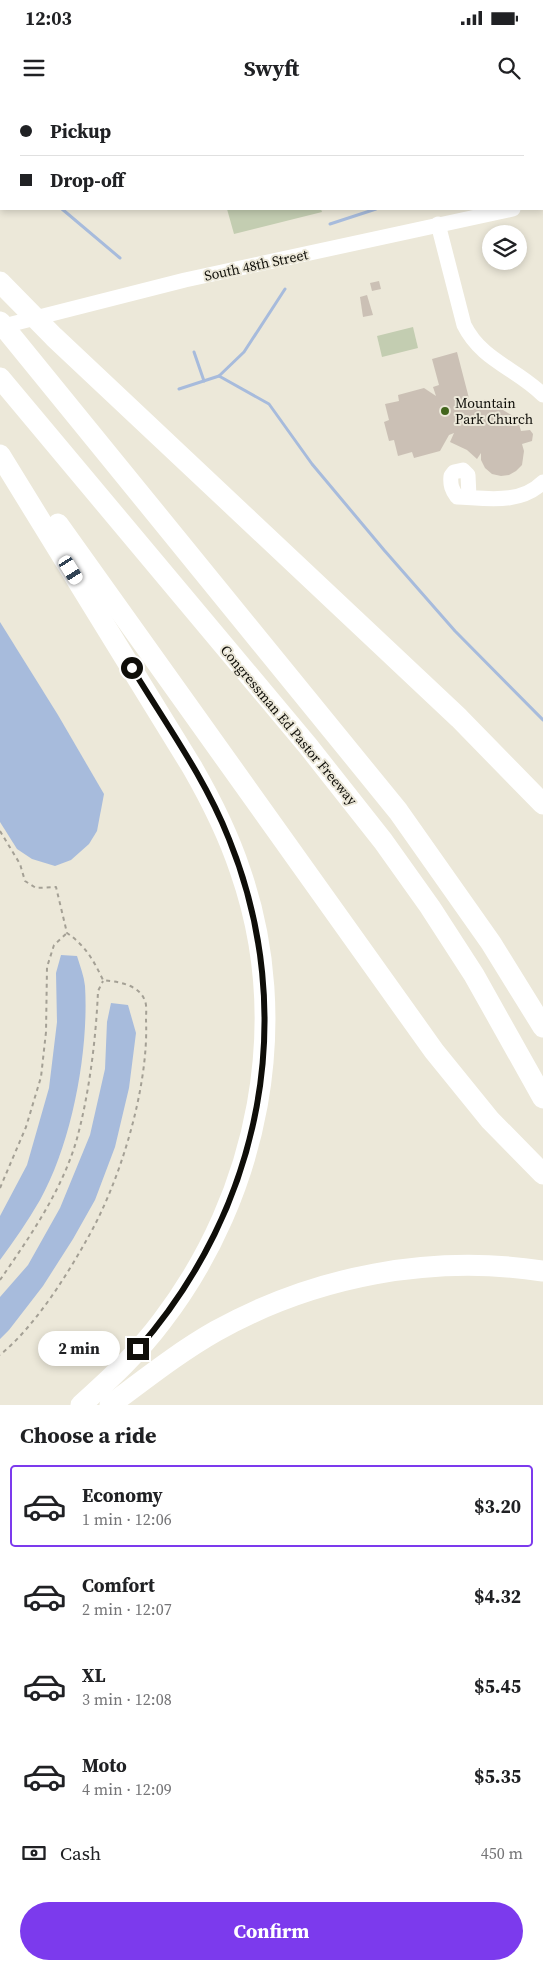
<!DOCTYPE html>
<meta charset="utf-8">
<style>
body{margin:0;font-family:"Source Serif 4",serif;background:#f2f2f2;color:#202124;height:100vh;display:flex;flex-direction:column;font-size:19px;white-space:nowrap}
*{box-sizing:border-box;margin:0}
p{font-size:16px;color:#757577}
.icon{flex:none;width:28px;height:28px;fill:none;stroke:currentColor;stroke-width:2;stroke-linecap:round;stroke-linejoin:round}
.map{position:relative;height:1305px;overflow:hidden}
.side{display:flex;flex-direction:column;background:#fff;flex:1}
.side>*{flex:none}
.hud{position:absolute;left:0px;top:0px;width:544px;height:110px;box-shadow:0 2px 8px #0003;display:grid;align-content:center;height:110px;padding:0 20px;background:#fff}
.fabs{position:absolute;left:482px;top:125px;display:grid;gap:10px}
.fabs a{display:grid;place-items:center;width:45px;height:45px;border-radius:50%;background:#fff;box-shadow:0 2px 8px #0003;font-size:25px}
.end{position:absolute;width:22px;height:22px;margin:-11px;border:6px solid #0f0e09;background:#fff;box-shadow:0 0 0 2px #fff}
.from{border-radius:50%}
.bubble{position:absolute;height:35px;border-radius:18px;background:#fff;box-shadow:0 2px 8px #0003;font-size:16px;font-weight:700;line-height:35px;text-align:center}
.car{position:absolute;width:15px;height:30px;margin:-15px -8px;border-radius:6px;box-shadow:0 0 4px 1px #0007;background:linear-gradient(#fff 24%,#345 0 40%,#fff 0 76%,#345 0 86%,#fff 0)}
.hud b{display:flex;align-items:center;gap:18px;height:48px;font-size:19px}
.hud b+b{border-top:1px solid #e0e0e0}
.hud i{width:12px;height:12px;background:#202124}
ul{padding:0;list-style:none}
li{display:flex;align-items:center;gap:15px;height:82px;margin:0 10px 8px;padding:0 10px;border:2px solid transparent;border-radius:5px}
li div{flex:1}
li b{display:block;font-size:19px}
li em{font-style:normal;font-weight:700}
li.selected{border-color:#7c3aed}
li>.icon{width:45px;height:45px;stroke-width:1.5}
h2{padding:0 20px;font-size:22px;line-height:60px}
.pay{display:flex;align-items:center;gap:12px;height:55px;padding:0 20px;font-size:19px}
.pay p{margin-inline-start:auto}
.button{display:flex;gap:10px;margin-top:auto;padding:10px 20px}
.button a{flex:1;height:58px;border-radius:30px;background:#7c3aed;color:#fff;font-size:20px;font-weight:700;line-height:58px;text-align:center}
.status{display:flex;justify-content:space-between;align-items:center;height:35px;padding:0 25px;background:#fff;direction:ltr}
.status svg{height:14px;fill:currentColor}
header{display:flex;justify-content:space-between;align-items:center;height:65px;padding:0 20px;background:#fff;font-size:22px;font-weight:700}
.map>svg:first-child{display:block}
</style>
<div class="status"><b>12:03</b><svg viewBox="0 0 49 12"><path d="M0 12V9h3v3zM5 12V6h3v6zM10 12V3h3v9zM15 12V0h3v12zM26 1h20v11H26zM47 4h2v5h-2z"/></svg></div>
<header><svg class="icon" aria-label="menu" viewBox="0 0 24 24"><path d="M4 6h16M4 12h16M4 18h16"/></svg>Swyft<svg class="icon" aria-label="search" viewBox="0 0 24 24"><circle cx="10" cy="10" r="6"/><path d="M15 15l6 6"/></svg></header>
<div class="map">
<svg width="543" height="1305" viewBox="0 0 543 1305">
<rect width="100%" height="100%" fill="#ece8d9"/>
<g fill="#c3cdb1">
<path d="M 227,109 L 321,109 L 322,112 L 234,134 Z"/>
<path d="M 413,227 L 418,248 L 382,257 L 377,236 Z"/>
</g>
<g fill="#a7bbdc">
<path d="M 0,522 L 58,615 L 104,694 L 97,731 L 89,744 L 71,760 L 55,766 L 32,759 L 17,749 L 0,722 Z"/>
<path d="M 61,855 L 77,856 C 80,866 84,876 85,886 C 89,951 72,1043 40,1100 C 28,1121 14,1141 0,1160 L 0,1116 L 27,1065 L 49,988 L 57,922 L 56,873 Z"/>
<path d="M 111,903 L 128,905 L 136,933 L 129,988 L 115,1047 L 95,1100 L 73,1139 L 43,1186 L 9,1230 L 0,1239 L 0,1197 L 28,1165 L 60,1108 L 90,1035 L 105,969 L 107,922 Z"/>
</g>
<g fill="none" stroke-linecap="round" stroke-linejoin="round">
<g stroke="#a7bbdc" stroke-width="3">
<path d="M 0,56 L 1,57"/>
<path d="M 542,65 L 543,65"/>
<path d="M 62,109 L 120,158"/>
<path d="M 330,124 L 376,109"/>
<path d="M 194,252 L 204,281"/>
<path d="M 219,276 L 244,252 L 285,189"/>
<path d="M 179,289 L 219,276 L 269,304 L 312,364 L 384,450 L 455,531 L 543,620"/>
</g>
</g>
<g fill="#cbc0b5">
<path d="M 379,181 L 381,189 L 372,191 L 370,183 Z"/>
<path d="M 367,195 L 373,215 L 363,217 L 360,197 Z"/>
<path d="M 457,252 L 471,306 L 475,300 L 481,305 L 485,299 L 513,316 L 511,318 L 519,324 L 521,331 L 530,330 L 533,334 L 532,341 L 522,344 L 524,351 L 522,365 L 516,371 L 509,375 L 501,376 L 492,374 L 485,368 L 481,360 L 481,353 L 477,359 L 467,350 L 450,342 L 454,333 L 449,335 L 440,351 L 414,358 L 412,352 L 398,356 L 394,340 L 389,341 L 384,322 L 389,320 L 385,304 L 399,301 L 398,295 L 424,288 L 436,296 L 433,287 L 439,285 L 432,259 Z"/>
</g>
<g fill="none" stroke-linecap="round" stroke-linejoin="round">
<g stroke="#a4a095" stroke-width="2" stroke-dasharray="4 4" stroke-linecap="butt">
<path d="M 0,731 L 20,764 L 25,781 L 36,788 L 56,787 L 67,833 C 85,845 94,861 103,880 C 118,882 139,884 145,901 C 147,906 146,914 146,920 C 149,987 120,1083 86,1141 C 64,1180 34,1227 0,1255"/>
<path d="M 0,1088 L 26,1027 L 41,977 L 46,932 L 47,867 L 54,845 L 67,833"/>
<path d="M 0,1180 C 29,1138 61,1092 76,1042 C 89,996 96,939 98,891 L 103,881"/>
</g>
<g stroke="#fff" stroke-width="15">
<path d="M 273,0 L 273,1"/>
<path d="M 420,0 L 421,1"/>
<path d="M 471,1 L 477,0"/>
<path d="M 542,102 L 543,102"/>
<path d="M 438,124 L 464,225 C 482,261 516,268 543,295"/>
<path d="M 0,227 L 185,180 L 513,109"/>
<path d="M 469,397 L 468,375 L 463,370 L 454,372 L 451,376 C 450,385 452,390 457,397 C 486,398 520,405 543,382"/>
</g>
<g stroke="#fff" stroke-width="21">
<path d="M 0,182 L 54,237 L 459,618 L 543,704"/>
<path d="M 0,222 L 398,711 L 491,843 L 543,927"/>
<path d="M 0,278 L 308,646 L 383,741 L 430,807 L 474,875 L 543,998"/>
<path d="M 0,355 L 192,667 C 211,700 228,734 240,770 C 293,922 259,1094 162,1221 C 139,1252 110,1279 81,1305"/>
<path d="M 58,424 L 434,951 L 490,1020 L 543,1074"/>
<path d="M 110,1305 C 145,1279 179,1252 216,1231 C 315,1176 431,1154 543,1171"/>
</g>
</g>
<g fill="none" stroke-linecap="round" stroke-linejoin="round">
<path stroke="#0f0e09" stroke-width="6" d="M 132,568 C 166,624 205,678 229,739 C 300,915 262,1107 138,1249"/>
</g>
<circle fill="#42651c" stroke="#ece8d9" stroke-width="2" cx="445" cy="311" r="5"/>
<g text-anchor="middle" stroke-width="4" stroke-linejoin="round" paint-order="stroke">
<g font-size="14" fill="#0f0e09" stroke="#ece8d9">
<text transform="translate(256 165) rotate(-12)" y="5">South 48th Street</text>
<text transform="translate(289 625) rotate(50)" y="5">Congressman Ed Pastor Freeway</text>
</g>
<g font-size="14" fill="#0f0e09" stroke="#ece8d9" text-anchor="start">
<text x="455" y="308">Mountain<tspan x="455" dy="16">Park Church</tspan></text>
</g>
</g>
</svg>
<div class="fabs">
<a><svg class="icon" aria-label="layers" viewBox="0 0 24 24"><path d="M12 4l9 5-9 5-9-5zM3 14l9 5 9-5"/></svg></a>
</div>
<i class="end from" style="left:132px;top:568px"></i>
<i class="end" style="left:138px;top:1249px"></i>
<div class="bubble" style="left:38px;top:1231px;width:82px">2 min</div>
<i class="car" style="left:71px;top:470px;rotate:148deg"></i>
<div class="hud">
<b><i class="from"></i>Pickup</b>
<b><i></i>Drop-off</b>
</div>
</div>
<section class="side">
<h2>Choose a ride</h2>
<ul>
<li class="selected"><svg class="icon" aria-label="car" viewBox="0 0 24 24"><path d="M5 17H2v-5l4-1 3-4h7l3 4 3 1v5h-3M9 17h6M6 11h13"/><circle cx="7" cy="17" r="2"/><circle cx="17" cy="17" r="2"/></svg><div><b>Economy</b><p>1 min · 12:06</p></div><em>$3.20</em></li>
<li><svg class="icon" aria-label="car" viewBox="0 0 24 24"><path d="M5 17H2v-5l4-1 3-4h7l3 4 3 1v5h-3M9 17h6M6 11h13"/><circle cx="7" cy="17" r="2"/><circle cx="17" cy="17" r="2"/></svg><div><b>Comfort</b><p>2 min · 12:07</p></div><em>$4.32</em></li>
<li><svg class="icon" aria-label="car" viewBox="0 0 24 24"><path d="M5 17H2v-5l4-1 3-4h7l3 4 3 1v5h-3M9 17h6M6 11h13"/><circle cx="7" cy="17" r="2"/><circle cx="17" cy="17" r="2"/></svg><div><b>XL</b><p>3 min · 12:08</p></div><em>$5.45</em></li>
<li><svg class="icon" aria-label="car" viewBox="0 0 24 24"><path d="M5 17H2v-5l4-1 3-4h7l3 4 3 1v5h-3M9 17h6M6 11h13"/><circle cx="7" cy="17" r="2"/><circle cx="17" cy="17" r="2"/></svg><div><b>Moto</b><p>4 min · 12:09</p></div><em>$5.35</em></li>
</ul>
<div class="pay"><svg class="icon" aria-label="cash" viewBox="0 0 24 24"><path d="M3 7h18v10H3z"/><circle cx="12" cy="12" r="2"/></svg>Cash<p>450 m</p></div>
<div class="button"><a>Confirm</a></div>
</section>
